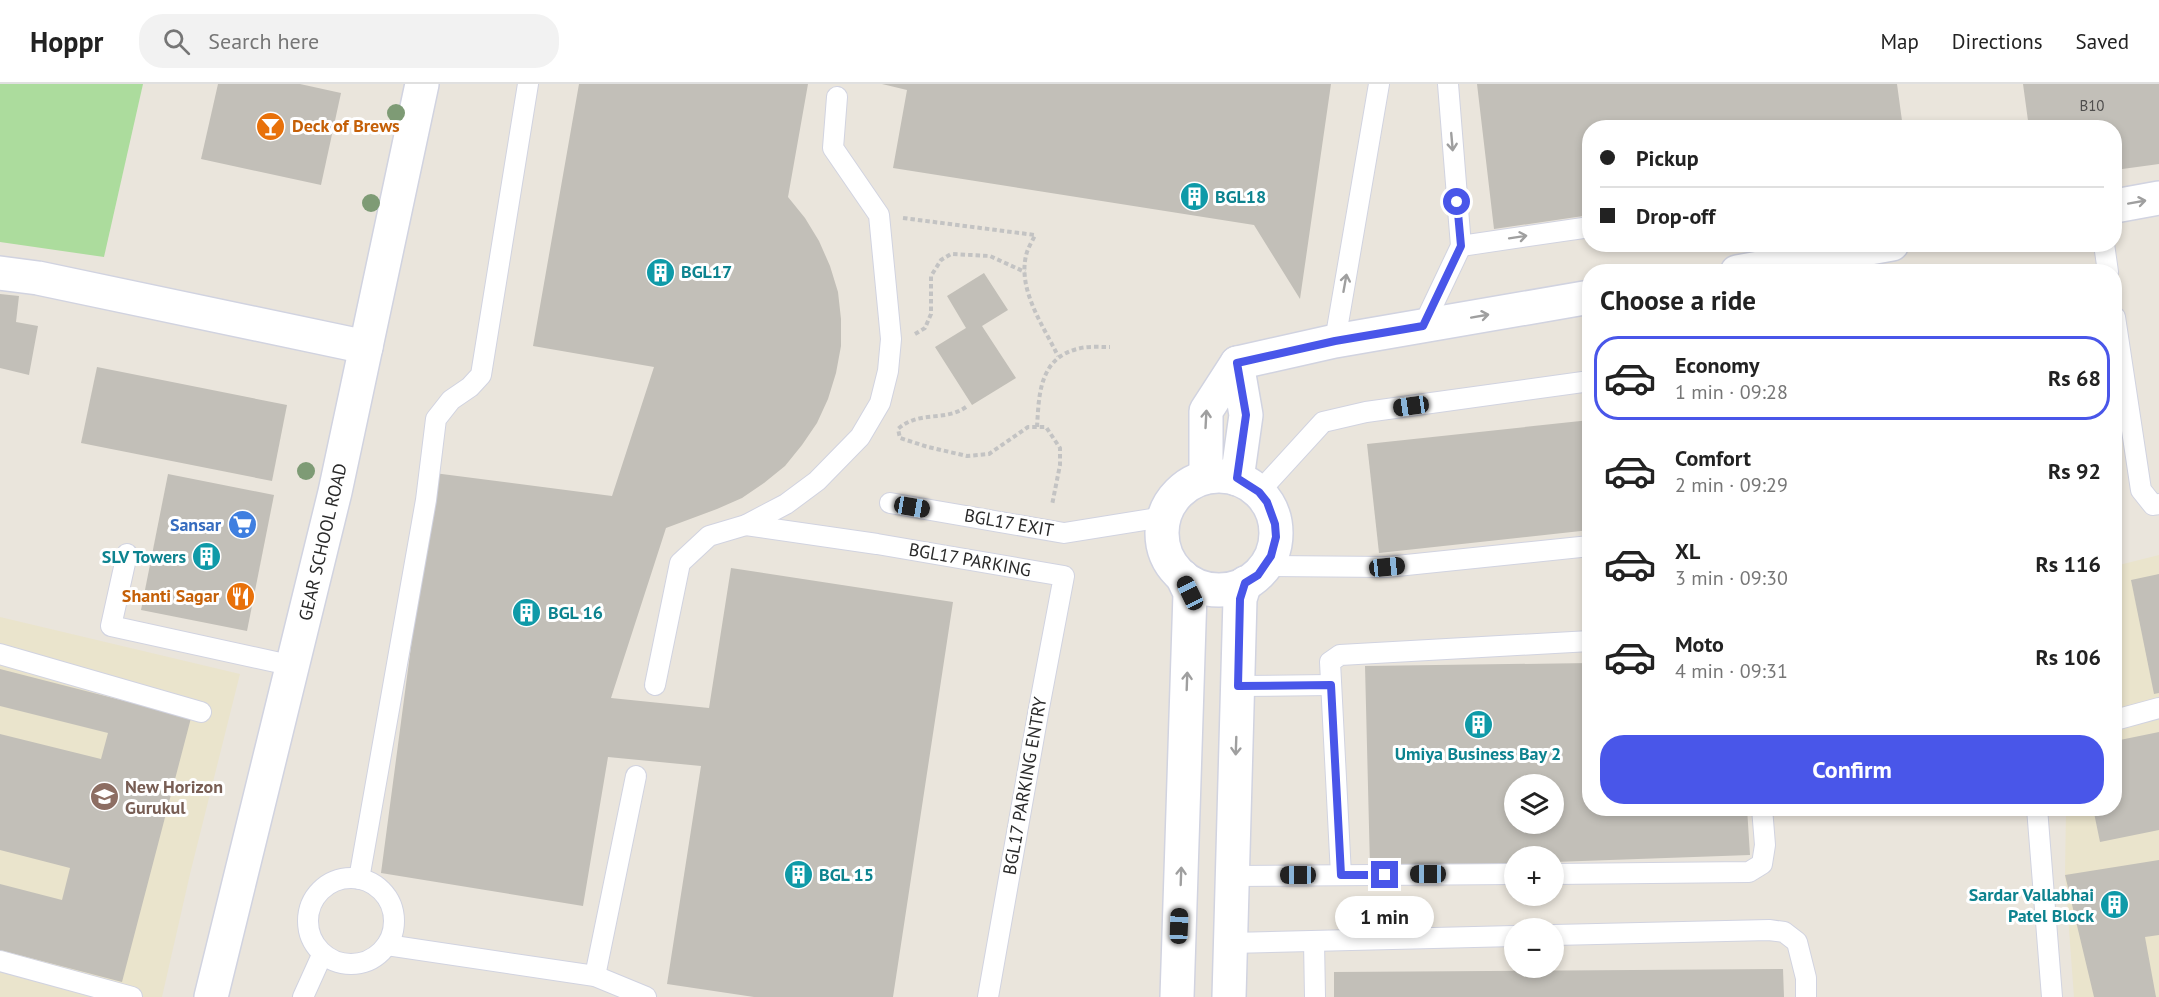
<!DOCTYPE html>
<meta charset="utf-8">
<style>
body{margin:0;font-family:"PT Sans",sans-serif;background:#f2f2f2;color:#222;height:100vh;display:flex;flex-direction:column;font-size:22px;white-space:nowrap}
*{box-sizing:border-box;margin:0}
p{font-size:20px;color:#767676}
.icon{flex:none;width:33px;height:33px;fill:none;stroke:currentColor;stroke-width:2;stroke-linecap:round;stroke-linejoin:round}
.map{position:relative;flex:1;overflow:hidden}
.sheet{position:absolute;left:1582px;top:180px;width:540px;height:552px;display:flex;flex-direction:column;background:#fff;border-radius:24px;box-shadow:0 3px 9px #0003}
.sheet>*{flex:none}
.hud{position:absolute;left:1582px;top:36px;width:540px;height:132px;border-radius:24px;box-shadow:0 3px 9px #0003;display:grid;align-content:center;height:132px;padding:0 18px;background:#fff}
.buttons{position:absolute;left:1504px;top:690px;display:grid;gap:12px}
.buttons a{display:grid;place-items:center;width:60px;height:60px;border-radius:50%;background:#fff;box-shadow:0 3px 9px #0003;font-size:30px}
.end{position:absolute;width:27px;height:27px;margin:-14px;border:8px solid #4956e9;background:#fff;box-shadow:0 0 0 3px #fff}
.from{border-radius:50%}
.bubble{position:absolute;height:42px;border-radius:21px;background:#fff;box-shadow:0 3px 9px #0003;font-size:20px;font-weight:800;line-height:42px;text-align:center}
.car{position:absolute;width:18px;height:36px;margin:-18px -9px;border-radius:8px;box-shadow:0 0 4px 2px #0007;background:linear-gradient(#222 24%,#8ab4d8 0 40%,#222 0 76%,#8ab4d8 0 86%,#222 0)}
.hud b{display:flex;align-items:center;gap:21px;height:57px;font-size:22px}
.hud b+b{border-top:2px solid #e0e0e0}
.hud i{width:15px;height:15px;background:#222}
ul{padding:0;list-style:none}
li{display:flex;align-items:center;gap:18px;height:84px;margin:0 12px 9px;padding:0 6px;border:3px solid transparent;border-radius:24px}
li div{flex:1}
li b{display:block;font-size:22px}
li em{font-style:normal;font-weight:800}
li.selected{border-color:#4956e9}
li>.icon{width:54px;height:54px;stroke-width:1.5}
h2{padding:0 18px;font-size:27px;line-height:72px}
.button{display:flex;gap:12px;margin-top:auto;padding:12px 18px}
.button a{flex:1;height:69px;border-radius:24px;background:#4956e9;color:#fff;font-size:24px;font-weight:800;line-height:69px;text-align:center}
header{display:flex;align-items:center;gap:36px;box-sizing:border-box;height:84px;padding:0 30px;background:#fff;border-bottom:2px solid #e0e0e0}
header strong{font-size:28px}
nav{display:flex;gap:33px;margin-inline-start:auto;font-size:21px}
.search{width:420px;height:54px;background:#f2f2f2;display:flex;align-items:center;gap:15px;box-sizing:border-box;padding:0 21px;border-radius:24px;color:#767676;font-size:22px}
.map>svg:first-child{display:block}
</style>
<header>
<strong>Hoppr</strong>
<div class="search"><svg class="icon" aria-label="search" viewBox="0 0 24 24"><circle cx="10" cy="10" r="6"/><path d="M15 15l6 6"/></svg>Search here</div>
<nav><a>Map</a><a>Directions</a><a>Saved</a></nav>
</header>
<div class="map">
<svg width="2159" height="913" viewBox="0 0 2159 913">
<rect width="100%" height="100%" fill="#eae5dc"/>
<g fill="#eae4cc">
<path d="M 2159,471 L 2159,913 L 2074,913 L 2065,791 L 2066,725 L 2115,724 L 2115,482 Z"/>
<path d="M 0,533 L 240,590 L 190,790 L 162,913 L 0,913 Z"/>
</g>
<path fill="#acdc9d" d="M 0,0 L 143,0 L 104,173 L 0,158 Z"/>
<g fill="#c2bfb8" fill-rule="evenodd">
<path d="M 218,0 L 300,0 L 341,9 L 321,101 L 201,75 Z"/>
<path d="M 579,0 L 808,0 L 788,113 L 805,134 L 819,157 L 830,182 L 838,208 L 841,235 L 841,262 L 836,289 L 828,315 L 817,339 L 802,361 L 785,382 L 764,399 L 742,414 L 717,425 L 666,444 L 611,614 L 709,624 L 731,484 L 953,518 L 893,913 L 754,913 L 667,900 L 701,682 L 608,673 L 583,822 L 381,789 L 434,389 L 612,412 L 654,283 L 533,262 Z"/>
<path d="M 882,0 L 1331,0 L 1300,215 L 1254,141 L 893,84 L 907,6 Z"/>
<path d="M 1477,0 L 1897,0 L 1903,44 L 1590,44 L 1590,131 L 1494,145 Z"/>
<path d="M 2023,0 L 2159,0 L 2159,80 L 2115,86 L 2115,44 L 2029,44 Z"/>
<path d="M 984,189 L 1008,226 L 982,242 L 1016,294 L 972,321 L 935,263 L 966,244 L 947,212 Z"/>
<path d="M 0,210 L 19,212 L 16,238 L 38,242 L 29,291 L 0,284 Z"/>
<path d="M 97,283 L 287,321 L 272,397 L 81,359 Z"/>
<path d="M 1590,336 L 1590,446 L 1379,469 L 1367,360 Z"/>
<path d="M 168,390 L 274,411 L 247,547 L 141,526 Z"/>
<path d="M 2159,490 L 2159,609 L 2154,610 L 2131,496 Z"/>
<path d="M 1590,579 L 1590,724 L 1747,724 L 1750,771 L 1554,778 L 1554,772 L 1515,772 L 1515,779 L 1370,783 L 1365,582 ZM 1515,700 L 1554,700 L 1554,740 L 1515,740 Z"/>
<path d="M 0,585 L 191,634 L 122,898 L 0,866 L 0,800 L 62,816 L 70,784 L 0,766 L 0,650 L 101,675 L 108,649 L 0,622 Z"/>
<path d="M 2159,648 L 2159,746 L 2100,758 L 2093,724 L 2115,724 L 2115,657 Z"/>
<path d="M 2159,776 L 2159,851 L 2145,853 L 2156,913 L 2094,913 L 2065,791 Z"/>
<path d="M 1783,885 L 1784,913 L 1334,913 L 1334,888 Z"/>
</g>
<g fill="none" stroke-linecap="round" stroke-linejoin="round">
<defs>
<g id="service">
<path d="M 837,13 L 833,64 L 879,131 L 891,255 L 888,287 L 880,319 L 860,353 L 817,397 L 786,420 L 746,441 L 877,460 L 1064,492 L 1039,624 L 988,913"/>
<path d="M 2104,160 L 2108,188"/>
<path d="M 1461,162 L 1590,143"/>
<path d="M 2115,233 L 2141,406 L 2153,421 L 2159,420"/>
<path d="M 1423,242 L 1461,162 L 1448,0"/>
<path d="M 1335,257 L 1379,0"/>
<path d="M 1259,408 L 1323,338 L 1366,328 L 1590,297"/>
<path d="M 890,419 L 1064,449 L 1164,433"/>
<path d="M 127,470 L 111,542 L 294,582"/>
<path d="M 1265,482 L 1387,483 L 1590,462"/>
<path d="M 0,570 L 201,628"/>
<path d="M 655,601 L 680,479 L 709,452 L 746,441"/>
<path d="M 1238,602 L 1331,601"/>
<path d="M 2115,636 L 2159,624"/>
<path d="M 2037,724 L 2052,913"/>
<path d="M 1554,790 L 1749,788 L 1762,780 L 1765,761 L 1762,724"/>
<path d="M 1341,791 L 1330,578 L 1340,571 L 1590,557"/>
<path d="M 1233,792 L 1515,790"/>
<circle cx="351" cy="837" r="43"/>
<path d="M 359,795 L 426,416 L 436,335 L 451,316 L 470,303 L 481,291 L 528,0"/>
<path d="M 1554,851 L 1769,846 L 1784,848 L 1797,858 L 1806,894 L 1806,913"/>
<path d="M 1314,857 L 1315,913"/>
<path d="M 1231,859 L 1515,852"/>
<path d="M 387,861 L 595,892 L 646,913"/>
<path d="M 0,877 L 132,913"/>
<path d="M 595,892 L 636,692"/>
<path d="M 303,913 L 322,871"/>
</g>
<g id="minor">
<path d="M 2115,122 L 2159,114"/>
<path d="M 1737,188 L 1892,160"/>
<path d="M 0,189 L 38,194 L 366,263"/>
<circle cx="1219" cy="449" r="57"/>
<path d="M 1206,393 L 1206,327 L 1237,279 L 1335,257 L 1590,213"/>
<path d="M 1237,395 L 1246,331 L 1237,279"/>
<path d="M 1177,913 L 1190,509 L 1182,492"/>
<path d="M 1229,913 L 1240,515 L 1245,499"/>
</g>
<path id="secondary" d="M 211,913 L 335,408 L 422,0"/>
</defs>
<use href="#service" stroke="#d1d3e0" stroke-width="22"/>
<use href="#minor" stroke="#d1d3e0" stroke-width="36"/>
<use href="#secondary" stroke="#d1d3e0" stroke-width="36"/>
<g stroke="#c3c3c3" stroke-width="4" stroke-dasharray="4.5 3" stroke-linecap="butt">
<path d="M 903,134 L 1035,151 C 1033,156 1029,162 1027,168 C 1016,204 1043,241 1058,272"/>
<path d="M 915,250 L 925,244 L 931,230 L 931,192 L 941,176 L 951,170 L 990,172 L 1025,188"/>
<path d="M 966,323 C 945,338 919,326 898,345 L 900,354 L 928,363 L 967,372 L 989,370 L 1028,343 L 1046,343 L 1060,364 L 1060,381 L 1052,421"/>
<path d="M 1037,343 C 1039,311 1039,275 1077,265 C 1087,262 1099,263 1110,263"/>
</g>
<use href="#service" stroke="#fff" stroke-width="20"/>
<use href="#minor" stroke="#fff" stroke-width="33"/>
<use href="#secondary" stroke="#fff" stroke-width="33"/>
</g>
<g fill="#7e9b75">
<circle cx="396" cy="29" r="9"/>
<circle cx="371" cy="119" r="9"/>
<circle cx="306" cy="387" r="9"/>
</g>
<defs><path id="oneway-shaft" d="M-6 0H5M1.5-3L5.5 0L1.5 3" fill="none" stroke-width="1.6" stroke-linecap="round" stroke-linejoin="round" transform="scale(1.5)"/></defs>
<g stroke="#9f9f9f">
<use href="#oneway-shaft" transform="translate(1452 58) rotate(85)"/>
<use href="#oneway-shaft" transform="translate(2137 118) rotate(-10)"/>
<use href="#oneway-shaft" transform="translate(1518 153) rotate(-9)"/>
<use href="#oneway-shaft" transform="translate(1345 199) rotate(-80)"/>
<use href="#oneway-shaft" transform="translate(1480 232) rotate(-10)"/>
<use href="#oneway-shaft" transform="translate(1206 335) rotate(-87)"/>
<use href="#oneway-shaft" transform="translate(1187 597) rotate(-88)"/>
<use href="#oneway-shaft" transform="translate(1236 662) rotate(92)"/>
<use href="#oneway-shaft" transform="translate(1181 792) rotate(-88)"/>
</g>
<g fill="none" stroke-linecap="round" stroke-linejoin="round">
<path stroke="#4956e9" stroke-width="8" d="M 1385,791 L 1341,791 L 1331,601 L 1238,602 L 1240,515 L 1245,499 L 1258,491 L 1271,472 L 1276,453 L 1275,440 L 1267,418 L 1259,408 L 1237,394 L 1246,331 L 1237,279 L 1335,257 L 1423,242 L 1461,162 L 1457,118"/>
</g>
<defs>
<symbol id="bar-disc" viewBox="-11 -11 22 22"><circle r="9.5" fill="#e8710a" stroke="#fff"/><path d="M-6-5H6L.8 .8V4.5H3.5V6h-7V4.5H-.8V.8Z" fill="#fff"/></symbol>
<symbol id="building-disc" viewBox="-11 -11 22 22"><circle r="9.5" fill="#0f9aa8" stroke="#fff"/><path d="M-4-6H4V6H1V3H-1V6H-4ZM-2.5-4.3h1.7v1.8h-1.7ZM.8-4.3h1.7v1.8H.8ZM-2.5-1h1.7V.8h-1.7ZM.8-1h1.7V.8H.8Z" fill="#fff"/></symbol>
<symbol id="supermarket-disc" viewBox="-11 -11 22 22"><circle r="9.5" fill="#3f7fe0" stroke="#fff"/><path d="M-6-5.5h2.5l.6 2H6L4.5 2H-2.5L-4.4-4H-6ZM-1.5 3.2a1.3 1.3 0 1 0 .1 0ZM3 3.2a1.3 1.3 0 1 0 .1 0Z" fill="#fff"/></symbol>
<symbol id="restaurant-disc" viewBox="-11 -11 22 22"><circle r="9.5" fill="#e8710a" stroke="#fff"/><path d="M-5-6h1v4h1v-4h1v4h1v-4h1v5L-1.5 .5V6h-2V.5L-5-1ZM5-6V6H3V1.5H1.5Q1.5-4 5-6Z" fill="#fff"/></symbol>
<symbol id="school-disc" viewBox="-11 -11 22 22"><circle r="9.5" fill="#8d6e63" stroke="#fff"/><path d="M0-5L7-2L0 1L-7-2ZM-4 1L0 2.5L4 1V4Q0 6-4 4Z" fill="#fff"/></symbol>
</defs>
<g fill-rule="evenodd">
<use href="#bar-disc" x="254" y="26" width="33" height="33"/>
<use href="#building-disc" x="1178" y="96" width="33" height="33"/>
<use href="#building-disc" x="644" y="172" width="33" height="33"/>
<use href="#supermarket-disc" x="226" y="424" width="33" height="33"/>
<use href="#building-disc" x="190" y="456" width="33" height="33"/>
<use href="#restaurant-disc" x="224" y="496" width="33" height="33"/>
<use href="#building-disc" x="510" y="512" width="33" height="33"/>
<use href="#building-disc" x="1462" y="624" width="33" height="33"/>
<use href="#school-disc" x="88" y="696" width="33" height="33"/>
<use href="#building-disc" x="782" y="774" width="33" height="33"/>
<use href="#building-disc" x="2098" y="804" width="33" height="33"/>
</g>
<g text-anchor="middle" stroke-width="6" stroke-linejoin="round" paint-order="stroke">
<g font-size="15" fill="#4f4e4d">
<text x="2092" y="27">B10</text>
</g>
<g font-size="18" font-weight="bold" fill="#c56008" stroke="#fff" text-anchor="start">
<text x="292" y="48">Deck of Brews</text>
<text x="219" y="518" text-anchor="end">Shanti Sagar</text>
</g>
<g font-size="18" font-weight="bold" fill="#0d838f" stroke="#fff" text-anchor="start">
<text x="1215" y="119">BGL18</text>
<text x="681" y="194">BGL17</text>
<text x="186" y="479" text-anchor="end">SLV Towers</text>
<text x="548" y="535">BGL 16</text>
<text x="1478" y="676" text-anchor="middle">Umiya Business Bay 2</text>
<text x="819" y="797">BGL 15</text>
<text x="2094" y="817" text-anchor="end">Sardar Vallabhai<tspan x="2094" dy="21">Patel Block</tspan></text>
</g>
<g font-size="18" fill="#292929" stroke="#fff">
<text transform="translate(1009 439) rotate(10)" y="6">BGL17 EXIT</text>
<text transform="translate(323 458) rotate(-77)" y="6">GEAR SCHOOL ROAD</text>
<text transform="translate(970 476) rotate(10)" y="6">BGL17 PARKING</text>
<text transform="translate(1025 702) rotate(-80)" y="6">BGL17 PARKING ENTRY</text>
</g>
<g font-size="18" font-weight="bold" fill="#366cbe" stroke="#fff" text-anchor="end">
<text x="221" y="447">Sansar</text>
</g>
<g font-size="18" font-weight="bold" fill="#785e54" stroke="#fff" text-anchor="start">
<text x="125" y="709">New Horizon<tspan x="125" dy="21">Gurukul</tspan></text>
</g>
</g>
</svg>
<div class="buttons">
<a><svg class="icon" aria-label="layers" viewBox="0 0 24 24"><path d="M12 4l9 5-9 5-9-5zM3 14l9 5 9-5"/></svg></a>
<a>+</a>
<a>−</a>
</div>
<i class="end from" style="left:1457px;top:118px"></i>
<i class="end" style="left:1385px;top:791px"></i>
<div class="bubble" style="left:1335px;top:812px;width:99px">1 min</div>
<i class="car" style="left:1411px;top:322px;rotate:262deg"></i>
<i class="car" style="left:912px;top:423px;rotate:100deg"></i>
<i class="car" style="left:1387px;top:483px;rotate:84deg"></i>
<i class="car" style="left:1190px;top:509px;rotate:334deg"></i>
<i class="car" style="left:1428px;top:790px;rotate:270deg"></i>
<i class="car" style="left:1298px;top:791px;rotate:270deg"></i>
<i class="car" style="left:1179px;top:842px;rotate:2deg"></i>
<div class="hud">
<b><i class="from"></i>Pickup</b>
<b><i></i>Drop-off</b>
</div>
<section class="sheet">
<h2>Choose a ride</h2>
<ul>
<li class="selected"><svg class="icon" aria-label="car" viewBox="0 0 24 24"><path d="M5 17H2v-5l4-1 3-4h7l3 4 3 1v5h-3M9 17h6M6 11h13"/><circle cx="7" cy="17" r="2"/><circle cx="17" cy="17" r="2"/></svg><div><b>Economy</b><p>1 min · 09:28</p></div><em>Rs 68</em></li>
<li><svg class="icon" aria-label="car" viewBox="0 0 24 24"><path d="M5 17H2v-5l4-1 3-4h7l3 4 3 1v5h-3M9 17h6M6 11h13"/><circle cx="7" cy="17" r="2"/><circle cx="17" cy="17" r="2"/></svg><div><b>Comfort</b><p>2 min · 09:29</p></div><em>Rs 92</em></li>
<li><svg class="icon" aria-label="car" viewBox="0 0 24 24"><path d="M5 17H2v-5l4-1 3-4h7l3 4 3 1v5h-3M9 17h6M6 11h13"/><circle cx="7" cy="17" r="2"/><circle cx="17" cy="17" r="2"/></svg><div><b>XL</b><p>3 min · 09:30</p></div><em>Rs 116</em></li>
<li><svg class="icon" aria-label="car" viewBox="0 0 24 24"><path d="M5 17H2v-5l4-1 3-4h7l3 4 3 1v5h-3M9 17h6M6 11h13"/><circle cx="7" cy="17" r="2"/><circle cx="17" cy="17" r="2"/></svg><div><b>Moto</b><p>4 min · 09:31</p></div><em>Rs 106</em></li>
</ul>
<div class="button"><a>Confirm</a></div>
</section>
</div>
